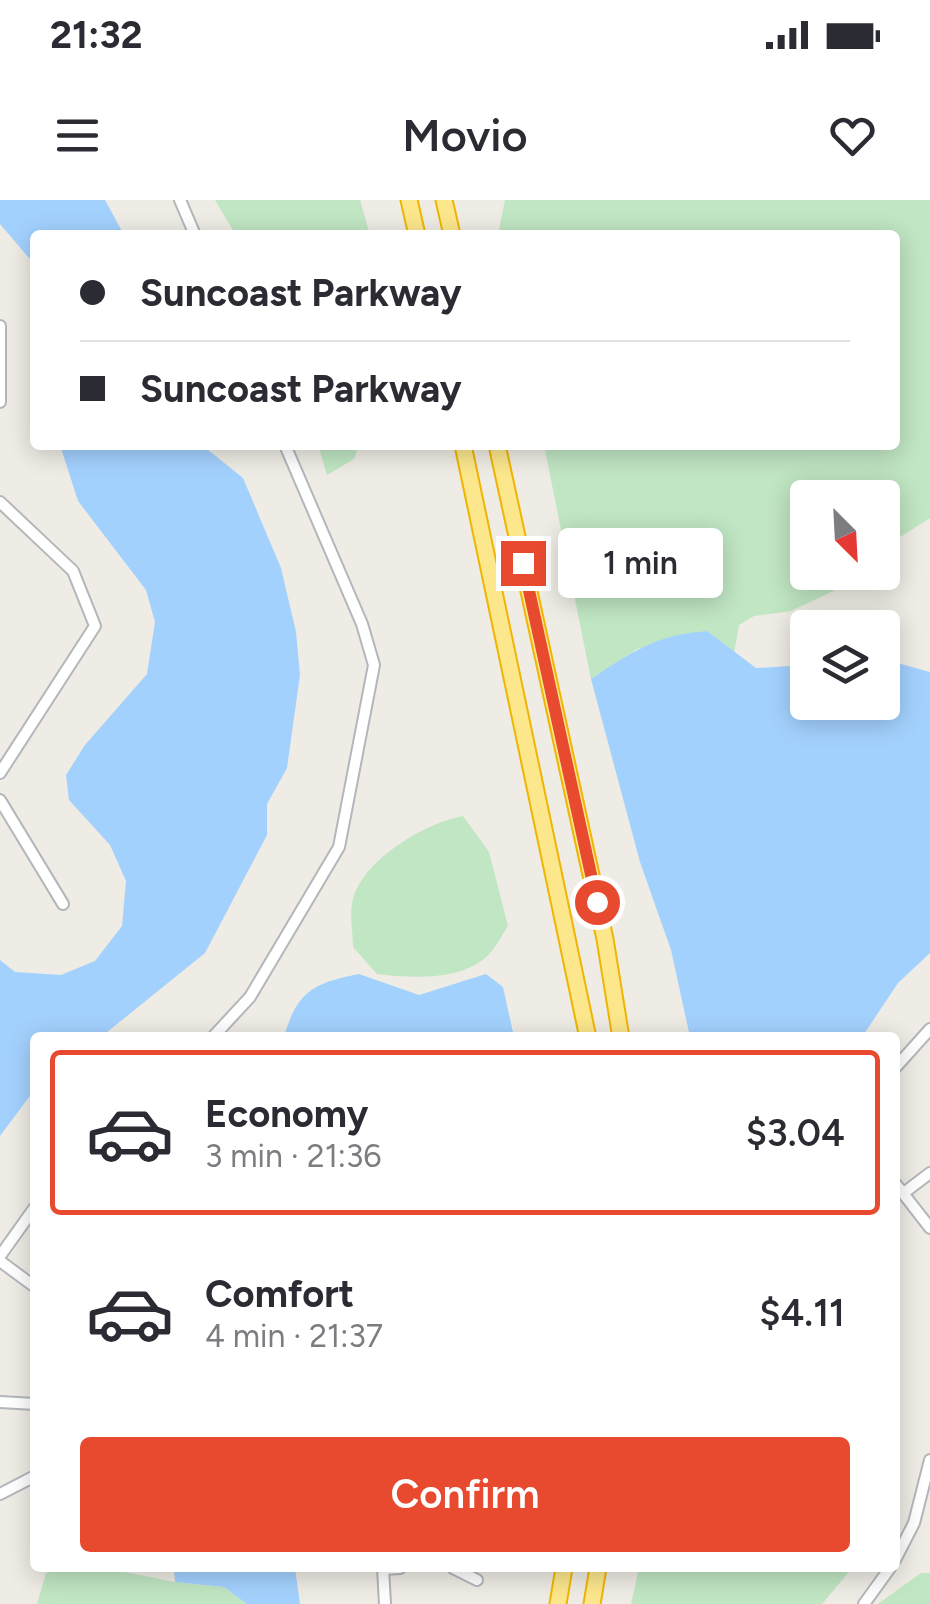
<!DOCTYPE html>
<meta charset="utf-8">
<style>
body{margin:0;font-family:Figtree,sans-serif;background:#f7f7f7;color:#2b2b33;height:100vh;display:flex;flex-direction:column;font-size:38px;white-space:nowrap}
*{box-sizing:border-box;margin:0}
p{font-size:32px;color:#7c7c81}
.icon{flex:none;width:55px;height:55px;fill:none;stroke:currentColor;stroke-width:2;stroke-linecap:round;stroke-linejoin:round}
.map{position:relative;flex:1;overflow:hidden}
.sheet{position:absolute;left:30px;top:832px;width:870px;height:540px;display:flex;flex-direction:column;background:#fff;border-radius:10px;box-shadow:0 5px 25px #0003}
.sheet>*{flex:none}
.top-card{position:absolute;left:30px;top:30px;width:870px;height:220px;border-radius:10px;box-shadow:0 5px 25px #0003;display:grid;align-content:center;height:220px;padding:0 50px;background:#fff}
.needle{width:65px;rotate:156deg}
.buttons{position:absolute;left:790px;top:280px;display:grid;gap:20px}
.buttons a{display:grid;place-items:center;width:110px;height:110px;border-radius:10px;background:#fff;box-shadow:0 5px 25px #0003;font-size:50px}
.end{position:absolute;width:45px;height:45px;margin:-22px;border:12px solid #e84a30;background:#fff;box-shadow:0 0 0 5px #fff}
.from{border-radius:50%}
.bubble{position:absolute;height:70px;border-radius:10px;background:#fff;box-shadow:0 5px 25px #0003;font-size:32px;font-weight:600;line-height:70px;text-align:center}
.top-card b{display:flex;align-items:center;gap:35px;height:95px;font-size:38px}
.top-card b+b{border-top:2px solid #e1e1e2}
.top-card i{width:25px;height:25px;background:#2b2b33}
ul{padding:18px 0 0;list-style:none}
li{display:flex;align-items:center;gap:30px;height:165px;margin:0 20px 15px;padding:0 30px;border:5px solid transparent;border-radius:10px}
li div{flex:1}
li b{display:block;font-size:38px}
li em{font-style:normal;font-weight:600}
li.selected{border-color:#e84a30}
li>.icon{width:90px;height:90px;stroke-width:1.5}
.action{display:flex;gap:20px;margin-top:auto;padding:20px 50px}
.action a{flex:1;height:115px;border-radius:10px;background:#e84a30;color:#fff;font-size:40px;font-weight:600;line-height:115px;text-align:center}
.status{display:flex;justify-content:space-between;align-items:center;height:70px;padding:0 50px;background:#fff;direction:ltr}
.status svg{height:28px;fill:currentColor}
header{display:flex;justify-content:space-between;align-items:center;height:130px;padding:0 50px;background:#fff;font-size:45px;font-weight:600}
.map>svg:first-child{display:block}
</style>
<div class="status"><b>21:32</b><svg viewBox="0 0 49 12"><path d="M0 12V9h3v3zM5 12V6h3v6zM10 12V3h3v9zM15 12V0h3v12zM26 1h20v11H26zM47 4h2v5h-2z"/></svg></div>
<header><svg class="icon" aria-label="menu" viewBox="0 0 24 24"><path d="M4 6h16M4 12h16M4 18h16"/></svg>Movio<svg class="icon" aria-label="heart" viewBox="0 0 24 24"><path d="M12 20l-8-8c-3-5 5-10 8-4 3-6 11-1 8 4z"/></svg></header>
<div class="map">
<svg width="930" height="1404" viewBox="0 0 930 1404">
<rect width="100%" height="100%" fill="#eeece4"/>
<g fill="#c0e6c3">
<path d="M 215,0 L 360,0 L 370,35 L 236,35 Z"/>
<path d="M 505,0 L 930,0 L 930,318 L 894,341 L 883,355 L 882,298 L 808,298 L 808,372 L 867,375 L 791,411 L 754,416 L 739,425 L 734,453 L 707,431 L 637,449 L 591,479 L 544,245 L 895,245 L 895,35 L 498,35 Z"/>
<path d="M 318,245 L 359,245 L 354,259 L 327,275 Z"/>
<path d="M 463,616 L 489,652 L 508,726 C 501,736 494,751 485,758 C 458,781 410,778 377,774 L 353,747 C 353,733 349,712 353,699 C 364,659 425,623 463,616 Z"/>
<path d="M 61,1368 L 104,1368 L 175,1382 L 224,1387 L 247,1404 L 37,1404 L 46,1373 Z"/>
<path d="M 639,1368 L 852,1368 L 822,1404 L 631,1404 Z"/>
<path d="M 921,1373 L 930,1373 L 930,1404 L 878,1404 Z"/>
</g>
<g fill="#a3d1fe">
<path d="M 0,0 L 105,0 L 124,35 L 35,35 L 35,65 L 0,24 Z"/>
<path d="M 60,245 L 202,245 L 243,278 L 281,368 L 296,432 L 300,475 L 287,568 L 267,604 L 267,635 L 205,753 L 101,837 L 35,838 L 35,889 L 0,936 L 0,760 L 15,772 L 61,775 L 95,761 L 122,726 L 126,681 L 110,645 L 69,600 L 66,575 L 85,545 L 147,474 L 155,422 L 146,390 L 78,301 Z"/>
<path d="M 707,431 L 756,468 L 807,465 L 808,502 L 882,502 L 883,459 L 930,472 L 930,753 L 898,783 L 862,837 L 690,837 L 671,750 L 640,662 L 591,479 C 633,451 656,435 707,431 Z"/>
<path d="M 359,774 L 419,795 L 486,774 L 503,787 L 514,837 L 284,837 C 297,791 314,783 359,774 Z"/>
<path d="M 174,1368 L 295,1368 L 300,1404 L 247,1404 L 224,1387 L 175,1382 Z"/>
</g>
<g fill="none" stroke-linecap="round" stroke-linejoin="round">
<defs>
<g id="minor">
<path d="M 180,0 L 195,35"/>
<path d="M 0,126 L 0,202"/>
<path d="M 0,302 L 73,371 L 95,426 L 0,573"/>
<path d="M 0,600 L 63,704"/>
<path d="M 212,838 L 250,797 L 339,647 L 374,465 L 362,424 L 285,245"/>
<path d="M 895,868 L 930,829"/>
<path d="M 895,983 L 930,1028"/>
<path d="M 905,992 L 930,973"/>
<path d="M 0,1056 L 35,1007"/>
<path d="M 0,1061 L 35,1087"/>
<path d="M 0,1202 L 35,1204"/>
<path d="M 0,1294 L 35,1276"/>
<path d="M 895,1360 L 914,1323 L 930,1260"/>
<path d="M 383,1368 L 385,1404"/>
<path d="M 453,1368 L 477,1380"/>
<path d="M 383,1369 L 400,1368"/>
<path d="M 864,1404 L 890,1368"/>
</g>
<g id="highway">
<path d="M 409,0 L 417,35"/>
<path d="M 444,0 L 452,35"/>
<path d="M 463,245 L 588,838"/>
<path d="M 497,245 L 605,739 L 621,838"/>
<path d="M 558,1404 L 564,1368"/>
<path d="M 592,1404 L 598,1368"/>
</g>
</defs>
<use href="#minor" stroke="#b4b6bb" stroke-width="14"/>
<use href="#highway" stroke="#f0b502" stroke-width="19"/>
<use href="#minor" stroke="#fff" stroke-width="10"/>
<use href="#highway" stroke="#fce78d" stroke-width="15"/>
</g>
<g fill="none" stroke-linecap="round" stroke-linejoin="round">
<path stroke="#e84a30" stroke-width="12" d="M 523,363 L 597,702"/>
</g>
</svg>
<div class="buttons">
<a><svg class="needle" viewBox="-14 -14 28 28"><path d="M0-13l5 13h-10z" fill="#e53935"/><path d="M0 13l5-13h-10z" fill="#7c7c81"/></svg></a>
<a><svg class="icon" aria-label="layers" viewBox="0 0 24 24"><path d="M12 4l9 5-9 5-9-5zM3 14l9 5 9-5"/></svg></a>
</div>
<i class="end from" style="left:597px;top:702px"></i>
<i class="end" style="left:523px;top:363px"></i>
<div class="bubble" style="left:558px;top:328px;width:165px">1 min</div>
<div class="top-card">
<b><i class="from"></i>Suncoast Parkway</b>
<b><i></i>Suncoast Parkway</b>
</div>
<section class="sheet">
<ul>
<li class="selected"><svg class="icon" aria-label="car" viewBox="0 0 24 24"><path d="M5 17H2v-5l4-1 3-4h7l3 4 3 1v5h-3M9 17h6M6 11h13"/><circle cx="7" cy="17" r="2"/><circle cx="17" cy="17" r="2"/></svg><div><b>Economy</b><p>3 min · 21:36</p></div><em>$3.04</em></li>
<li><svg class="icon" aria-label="car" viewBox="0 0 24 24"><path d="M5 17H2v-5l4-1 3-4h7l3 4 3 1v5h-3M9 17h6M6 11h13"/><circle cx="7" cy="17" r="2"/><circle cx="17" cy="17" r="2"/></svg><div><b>Comfort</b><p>4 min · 21:37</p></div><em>$4.11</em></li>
</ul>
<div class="action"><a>Confirm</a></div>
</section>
</div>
